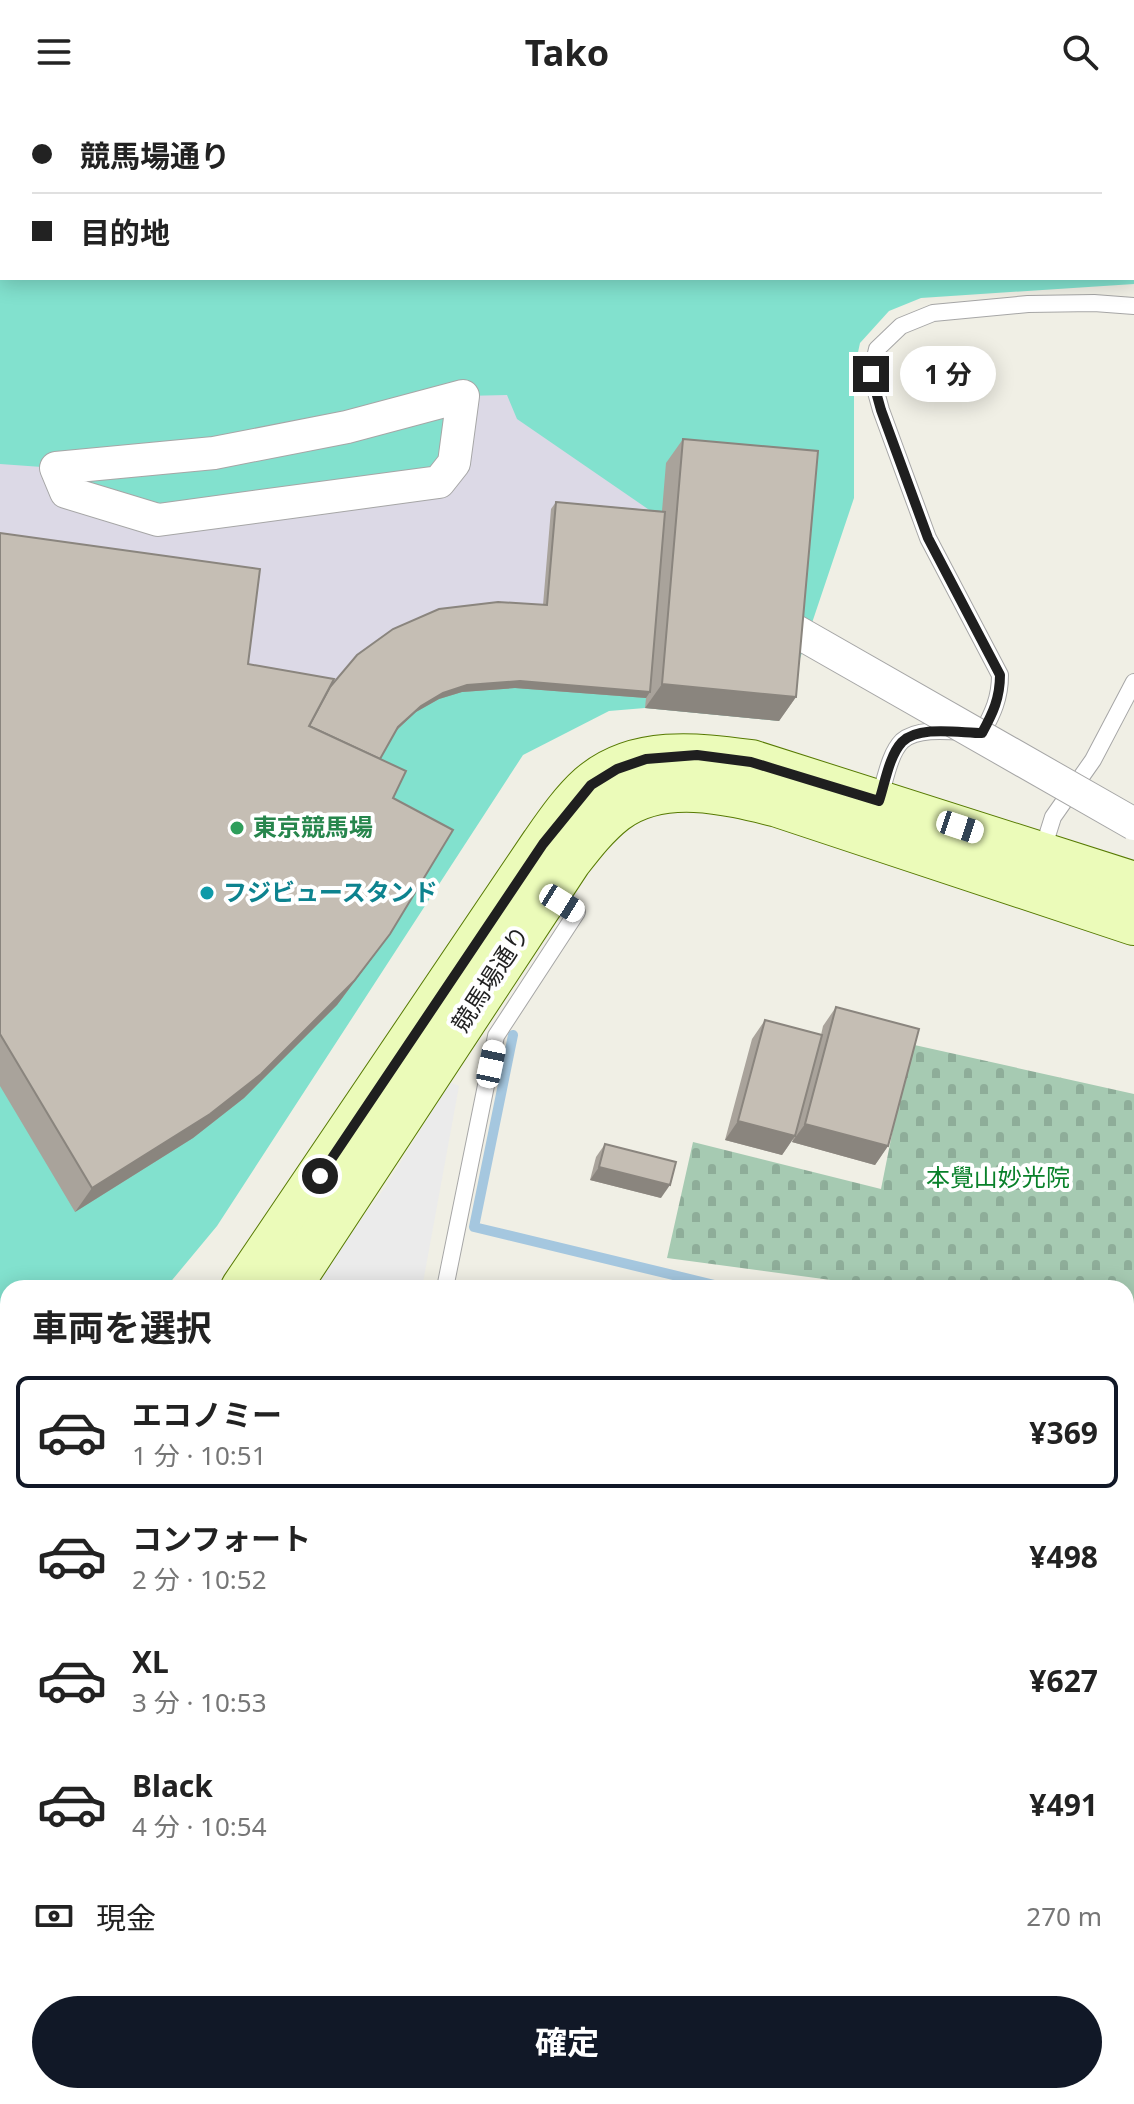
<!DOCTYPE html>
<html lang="ja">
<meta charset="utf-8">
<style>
body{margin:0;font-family:"Noto Sans","Noto Sans JP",sans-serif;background:#f6f6f6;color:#222;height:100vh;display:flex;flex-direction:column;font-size:30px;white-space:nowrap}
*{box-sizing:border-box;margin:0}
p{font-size:26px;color:#767676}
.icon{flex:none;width:44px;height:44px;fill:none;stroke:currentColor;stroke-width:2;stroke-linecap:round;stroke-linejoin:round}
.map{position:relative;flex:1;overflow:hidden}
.panel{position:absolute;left:0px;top:1176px;width:1134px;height:824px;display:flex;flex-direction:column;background:#fff;border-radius:24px 24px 0 0;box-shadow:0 4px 20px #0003}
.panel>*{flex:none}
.guide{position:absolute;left:0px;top:0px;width:1134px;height:176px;box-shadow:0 4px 20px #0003;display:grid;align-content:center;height:176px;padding:0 32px;background:#fff}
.end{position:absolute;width:36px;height:36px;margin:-18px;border:10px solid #1f1f1f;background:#fff;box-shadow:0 0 0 4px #fff}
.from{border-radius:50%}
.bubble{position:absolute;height:56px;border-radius:28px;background:#fff;box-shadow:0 4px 20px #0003;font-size:26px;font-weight:700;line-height:56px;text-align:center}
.car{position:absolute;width:24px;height:48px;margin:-24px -12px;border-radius:10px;box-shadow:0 0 6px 2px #0007;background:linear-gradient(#fff 24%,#345 0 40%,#fff 0 76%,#345 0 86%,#fff 0)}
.guide b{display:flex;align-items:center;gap:28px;height:76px;font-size:30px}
.guide b+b{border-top:2px solid #e0e0e0}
.guide i{width:20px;height:20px;background:#222}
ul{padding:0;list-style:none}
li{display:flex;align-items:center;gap:24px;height:112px;margin:0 16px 12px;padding:0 16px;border:4px solid transparent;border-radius:12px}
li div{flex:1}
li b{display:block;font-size:30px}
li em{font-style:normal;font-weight:700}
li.on{border-color:#111827}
li>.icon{width:72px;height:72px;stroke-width:1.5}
h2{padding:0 32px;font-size:36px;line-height:96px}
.pay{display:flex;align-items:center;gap:20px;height:88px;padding:0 32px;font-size:30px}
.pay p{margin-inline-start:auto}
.button{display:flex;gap:16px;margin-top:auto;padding:16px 32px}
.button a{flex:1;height:92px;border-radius:48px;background:#111827;color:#fff;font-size:32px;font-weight:700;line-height:92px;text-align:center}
header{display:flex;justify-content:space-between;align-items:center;height:104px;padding:0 32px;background:#fff;font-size:36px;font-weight:700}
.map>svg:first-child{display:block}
</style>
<header><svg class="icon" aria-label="menu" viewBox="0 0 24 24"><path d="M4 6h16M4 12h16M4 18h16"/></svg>Tako<svg class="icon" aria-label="search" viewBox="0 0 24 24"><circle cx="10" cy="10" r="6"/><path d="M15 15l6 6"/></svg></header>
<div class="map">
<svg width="1134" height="2000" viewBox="0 0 1134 2000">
<defs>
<pattern id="forest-firs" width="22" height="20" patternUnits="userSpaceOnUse" patternTransform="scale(2)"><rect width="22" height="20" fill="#9fd099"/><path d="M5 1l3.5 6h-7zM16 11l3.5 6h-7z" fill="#88b283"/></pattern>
<pattern id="cemetery-stones" width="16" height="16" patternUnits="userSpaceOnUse" patternTransform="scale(2)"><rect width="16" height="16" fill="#a6cab2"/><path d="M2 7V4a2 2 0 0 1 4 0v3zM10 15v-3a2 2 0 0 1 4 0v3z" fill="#8ead99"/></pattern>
</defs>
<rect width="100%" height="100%" fill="#f0efe5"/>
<path fill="url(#forest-firs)" d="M 1134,1486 L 1134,2000 L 868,2000 L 868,1992 L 1126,1992 L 1126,1487 Z"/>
<path fill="url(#cemetery-stones)" d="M 910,940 L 1134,990 L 1134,1486 L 1126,1487 L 1126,1184 L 890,1184 L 667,1154 L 693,1038 L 881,1085 Z"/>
<path fill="#82e1ce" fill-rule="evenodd" d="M 0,0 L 1134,0 L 1134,180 L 921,194 L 889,207 L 860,239 L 854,267 L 854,394 L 779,617 L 645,604 L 609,607 L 523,651 L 217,1122 L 168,1181 L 165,1184 L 8,1184 L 8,1314 L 0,1321 ZM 2,2 L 1132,2 L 1132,174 L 2,174 Z"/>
<g fill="#ebebeb">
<path d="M 450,978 L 459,982 L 422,1184 L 311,1184 L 386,1082 Z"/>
<path d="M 8,1473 L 8,1615 L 0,1616 L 0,1479 Z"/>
</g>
<path fill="#dcd9e6" d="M 507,291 L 517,315 L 661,414 L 543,508 L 317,599 L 0,456 L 0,360 L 56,364 L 158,416 L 439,378 L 463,292 Z"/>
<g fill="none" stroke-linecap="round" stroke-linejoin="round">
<g stroke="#a5c7df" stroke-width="10">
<path d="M 513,931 L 474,1123 L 727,1184"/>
<path d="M 1126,1228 L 1134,1228"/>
</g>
<defs>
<g id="lane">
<path d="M 137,2 L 147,0"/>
<path d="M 0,4 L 2,4"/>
<path d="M 879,695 C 885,678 889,650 902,637 C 920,621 960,629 982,629 C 993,609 1000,594 1000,571 L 928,434 L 881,306 L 871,270 L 877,245 L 901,222 L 933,209 L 1028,200 L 1094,199 L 1134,202"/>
<path d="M 1042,748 L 1053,713 L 1093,656 L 1134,578"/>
<path d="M 445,1184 L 496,932 L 577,808 L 549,790"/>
<path d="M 0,1952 L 5,1942 L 8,1943"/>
<path d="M 620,1992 L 622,2000"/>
<path d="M 575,2000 L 605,1992"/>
</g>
<g id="street">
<path d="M 463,292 L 454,359 L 439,378 L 158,416 L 66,388 L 56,364 L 214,349 L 347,323 Z"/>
<path d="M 0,1638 L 8,1636"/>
<path d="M 537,1992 L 541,2000"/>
<path d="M 164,2000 L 164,1992"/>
<path d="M 331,2000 L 332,1992"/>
</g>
<g id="secondary">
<path d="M 243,1184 L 543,740 C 557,720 572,698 590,682 C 635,643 697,651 751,658 L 1134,780"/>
<path d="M 288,1184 L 569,757 C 583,739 597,721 615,707 C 662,672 726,688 778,701 L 1134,819"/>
<path d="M 0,1397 L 8,1391"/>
<path d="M 0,1449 L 8,1442"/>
</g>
</defs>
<use href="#lane" stroke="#a6a6a6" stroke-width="18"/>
<use href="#street" stroke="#a6a6a6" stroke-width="34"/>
<use href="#secondary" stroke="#577a03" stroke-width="46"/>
<g stroke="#fd956a" stroke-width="5" stroke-dasharray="4 4" stroke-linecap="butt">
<path d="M 1126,1327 L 1134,1327"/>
<path d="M 861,2000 L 861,1992"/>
</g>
<use href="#lane" stroke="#fff" stroke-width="16"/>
<use href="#street" stroke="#fff" stroke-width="32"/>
<use href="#secondary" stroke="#ebfbb9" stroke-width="44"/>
<defs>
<path id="street-bridge" d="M 787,522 L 1134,720"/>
</defs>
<use href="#street-bridge" stroke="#a6a6a6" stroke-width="34" stroke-linecap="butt"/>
<use href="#street-bridge" stroke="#fff" stroke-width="32"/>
</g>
<g fill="#a9a39b">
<path d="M 683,335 L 796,593 L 779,617 L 645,604 L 646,594 L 515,584 L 462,588 L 439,595 L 416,608 L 395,628 L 380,655 L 393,694 L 390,830 L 337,901 L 244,994 L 193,1034 L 75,1108 L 0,982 L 0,429 L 248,560 L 330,583 L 543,501 L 551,405 L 556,398 L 662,407 L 666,359 Z"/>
<path d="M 836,903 L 888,1042 L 875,1061 L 792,1038 L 793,1035 L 782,1051 L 725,1036 L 752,935 L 765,916 L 821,931 L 823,922 Z"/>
<path d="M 605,1040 L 661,1094 L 590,1076 L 596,1053 Z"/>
<path d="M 187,1992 L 266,1992 L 266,1996 L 263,2000 L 187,2000 Z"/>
<rect x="411" y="1992" width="116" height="8"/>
</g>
<g fill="#8a857e">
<path d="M 520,577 L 650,588 L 646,594 L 515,584 L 462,588 L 439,595 L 416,608 L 393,629 L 398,623 L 421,602 L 443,589 L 467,581 Z"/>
<path d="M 662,580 L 796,593 L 779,617 L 645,604 Z"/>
<path d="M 390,830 L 337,901 L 244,994 L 193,1034 L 75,1108 L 92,1084 Z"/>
<path d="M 738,1017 L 795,1032 L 782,1051 L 725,1036 Z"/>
<path d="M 805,1020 L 888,1042 L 875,1061 L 792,1038 Z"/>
<path d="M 599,1063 L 670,1081 L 661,1094 L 590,1076 Z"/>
<path d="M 8,1720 L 8,1736 L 3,1730 L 5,1724 L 0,1731 L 0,1722 Z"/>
<path d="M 0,1807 L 8,1808 L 8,1846 L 0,1844 Z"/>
<path d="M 357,1992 L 410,1992 L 407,1996 Z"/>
<path d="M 266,1996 L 263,2000 L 196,2000 L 197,1998 Z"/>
</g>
<g fill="#c5beb4" stroke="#8a857e" stroke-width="2">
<path d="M 683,335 L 818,347 L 796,593 L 662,580 Z"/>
<path d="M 556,398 L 665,408 L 650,588 L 520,577 L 467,581 L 443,589 L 421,602 L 398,623 L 380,655 L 309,622 L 330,583 L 357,551 L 393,525 L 439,505 L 498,498 L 547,501 Z"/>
<path d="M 0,429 L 260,465 L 248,560 L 334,575 L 309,622 L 406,667 L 393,694 L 453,726 L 390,830 L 354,877 L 261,970 L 210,1010 L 92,1084 L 0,930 Z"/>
<path d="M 836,903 L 919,925 L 888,1042 L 805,1020 Z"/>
<path d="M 765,916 L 822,931 L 795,1032 L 738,1017 Z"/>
<path d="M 605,1040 L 676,1058 L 670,1081 L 599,1063 Z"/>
<path d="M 8,1674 L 8,1720 L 0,1722 L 0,1675 Z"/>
<path d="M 5,1724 L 8,1725 L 8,1808 L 0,1807 L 0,1729 L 3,1730 Z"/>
<path d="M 0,1878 L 8,1880 L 8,1890 L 3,1903 L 0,1902 Z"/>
<path d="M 0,1964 L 8,1967 L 8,1992 L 19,1992 L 16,2000 L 0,2000 Z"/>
<path d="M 197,1992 L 266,1992 L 266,1996 L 197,1998 Z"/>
<rect x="421" y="1992" width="49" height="8"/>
<path d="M 475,1992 L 527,1992 L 528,1998 L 512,2000 L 476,2000 Z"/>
<path d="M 794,1992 L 847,1992 L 849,2000 L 762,2000 Z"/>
<path d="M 354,1996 L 405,2000 L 354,2000 Z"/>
</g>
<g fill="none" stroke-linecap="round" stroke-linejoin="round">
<path stroke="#1f1f1f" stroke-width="10" d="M 320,1072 L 543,740 L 591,681 L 617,665 L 646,655 L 697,651 L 751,658 L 879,697 C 885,679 889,652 902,638 C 919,621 960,629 982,629 C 993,609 1000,594 1000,571 L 928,434 L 881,306 L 871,270"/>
</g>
<circle fill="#2e9e5b" stroke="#fff" stroke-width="3" cx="237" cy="724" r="8"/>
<circle fill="#0f9aa8" stroke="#fff" stroke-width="3" cx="207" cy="789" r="8"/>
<g text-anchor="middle" stroke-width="8" stroke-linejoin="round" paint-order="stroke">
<g font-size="24" font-weight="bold" fill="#27864d" stroke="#fff" text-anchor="start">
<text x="253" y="732">東京競馬場</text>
</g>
<g font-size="24" font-weight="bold" fill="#0d838f" stroke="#fff" text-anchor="start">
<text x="223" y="797">フジビュースタンド</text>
</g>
<g font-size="24" fill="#1f1f1f" stroke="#fff">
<text transform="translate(491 875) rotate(-57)" y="8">競馬場通り</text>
</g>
<g font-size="24" fill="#09812a" stroke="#fff">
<text x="998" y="1082">本覺山妙光院</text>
</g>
</g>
</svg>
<i class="end from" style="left:320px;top:1072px"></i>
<i class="end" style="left:871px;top:270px"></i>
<div class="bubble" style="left:900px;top:242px;width:96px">1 分</div>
<i class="car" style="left:960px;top:723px;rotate:108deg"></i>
<i class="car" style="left:562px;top:799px;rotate:122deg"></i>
<i class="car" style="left:491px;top:960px;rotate:12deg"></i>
<div class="guide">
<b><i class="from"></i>競馬場通り</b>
<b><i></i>目的地</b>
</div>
<section class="panel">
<h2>車両を選択</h2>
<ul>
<li class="on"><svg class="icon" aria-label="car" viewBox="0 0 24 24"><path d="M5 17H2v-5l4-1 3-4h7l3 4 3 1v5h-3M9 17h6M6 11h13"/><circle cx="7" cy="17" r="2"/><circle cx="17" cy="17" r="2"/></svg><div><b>エコノミー</b><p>1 分 · 10:51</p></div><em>¥369</em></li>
<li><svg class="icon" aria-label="car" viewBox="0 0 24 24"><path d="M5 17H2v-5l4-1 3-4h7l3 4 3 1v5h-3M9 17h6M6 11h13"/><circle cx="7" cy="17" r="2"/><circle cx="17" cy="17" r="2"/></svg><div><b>コンフォート</b><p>2 分 · 10:52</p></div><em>¥498</em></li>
<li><svg class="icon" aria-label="car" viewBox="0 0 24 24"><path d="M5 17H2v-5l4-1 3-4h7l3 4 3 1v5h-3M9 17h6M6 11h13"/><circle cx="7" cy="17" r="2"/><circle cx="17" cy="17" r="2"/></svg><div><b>XL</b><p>3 分 · 10:53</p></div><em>¥627</em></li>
<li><svg class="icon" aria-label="car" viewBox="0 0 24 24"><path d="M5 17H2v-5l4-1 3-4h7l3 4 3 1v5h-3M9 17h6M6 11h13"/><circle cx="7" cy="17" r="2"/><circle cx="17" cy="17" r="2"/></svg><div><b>Black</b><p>4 分 · 10:54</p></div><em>¥491</em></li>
</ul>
<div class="pay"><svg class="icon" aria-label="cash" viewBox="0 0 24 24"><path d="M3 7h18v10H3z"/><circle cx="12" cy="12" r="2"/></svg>現金<p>270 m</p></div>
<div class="button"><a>確定</a></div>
</section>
</div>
